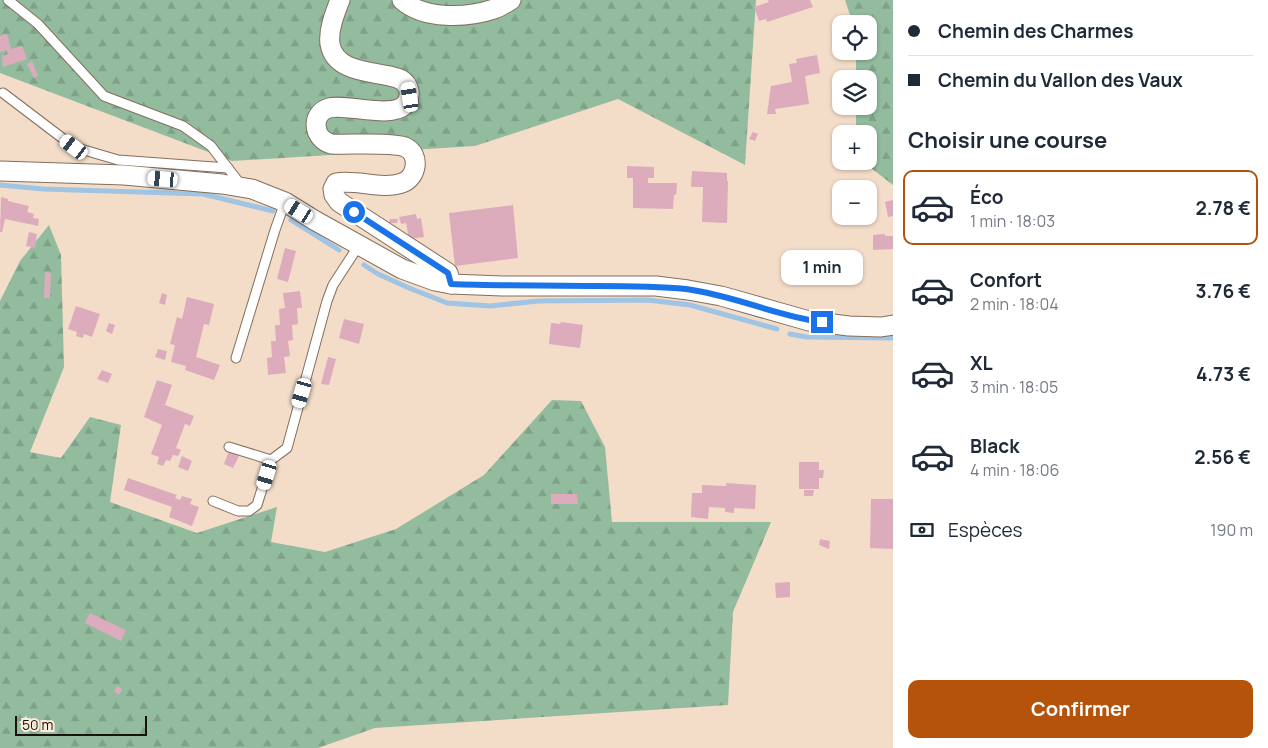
<!DOCTYPE html>
<html lang="fr">
<meta charset="utf-8">
<style>
body{margin:0;font-family:Manrope,sans-serif;background:#f2f2f3;color:#1f2937;height:100vh;display:flex;flex-direction:column;font-size:19px;white-space:nowrap}
*{box-sizing:border-box;margin:0}
p{font-size:16px;color:#747a83}
.icon{flex:none;width:28px;height:28px;fill:none;stroke:currentColor;stroke-width:2;stroke-linecap:round;stroke-linejoin:round}
.map{position:relative;flex:1;overflow:hidden}
.side{display:flex;flex-direction:column;background:#fff;width:375px}
.side>*{flex:none}
.banner{display:grid;align-content:center;height:110px;padding:0 15px;background:#fff}
.buttons{position:absolute;left:832px;top:15px;display:grid;gap:10px}
.buttons a{display:grid;place-items:center;width:45px;height:45px;border-radius:10px;background:#fff;box-shadow:0 1px 4px #0004;font-size:25px}
.scale{position:absolute;left:15px;bottom:12px;width:132px;box-sizing:border-box;padding-left:5px;border:2px solid #1a120b;border-top:0;font-size:14px;line-height:18px;white-space:nowrap;color:#1a120b;-webkit-text-stroke:4px #fdebdb;paint-order:stroke}
.end{position:absolute;width:22px;height:22px;margin:-11px;border:6px solid #1a73e8;background:#fff;box-shadow:0 0 0 2px #fff}
.from{border-radius:50%}
.bubble{position:absolute;height:35px;border-radius:10px;background:#fff;box-shadow:0 1px 4px #0004;font-size:16px;font-weight:700;line-height:35px;text-align:center}
.car{position:absolute;width:15px;height:30px;margin:-15px -8px;border-radius:6px;box-shadow:0 0 4px 1px #0007;background:linear-gradient(#fff 24%,#345 0 40%,#fff 0 76%,#345 0 86%,#fff 0)}
.banner b{display:flex;align-items:center;gap:18px;height:48px;font-size:19px}
.banner b+b{border-top:1px solid #e0e1e3}
.banner i{width:12px;height:12px;background:#1f2937}
ul{padding:0;list-style:none}
li{display:flex;align-items:center;gap:15px;height:75px;margin:0 10px 8px;padding:0 5px;border:2px solid transparent;border-radius:10px}
li div{flex:1}
li b{display:block;font-size:19px}
li em{font-style:normal;font-weight:700}
li.selected{border-color:#b45309}
li>.icon{width:45px;height:45px;stroke-width:1.5}
h2{padding:0 15px;font-size:22px;line-height:60px}
.pay{display:flex;align-items:center;gap:12px;height:55px;padding:0 15px;font-size:19px}
.pay p{margin-inline-start:auto}
.primary-button{display:flex;gap:10px;margin-top:auto;padding:10px 15px}
.primary-button a{flex:1;height:58px;border-radius:10px;background:#b45309;color:#fff;font-size:20px;font-weight:700;line-height:58px;text-align:center}
main{display:flex;flex:1;min-height:0}
.map>svg:first-child{display:block}
</style>
<main>
<div class="map">
<svg width="893" height="748" viewBox="0 0 893 748">
<defs>
<pattern id="forest-firs" width="22" height="20" patternUnits="userSpaceOnUse" patternTransform="scale(1.25)"><rect width="22" height="20" fill="#93bc9f"/><path d="M5 1l3.5 6h-7zM16 11l3.5 6h-7z" fill="#7ea188"/></pattern>
</defs>
<rect width="100%" height="100%" fill="#f3ddc9"/>
<g fill="url(#forest-firs)">
<path d="M 0,0 L 756,0 L 745,165 L 618,99 L 475,146 L 232,161 L 0,73 Z"/>
<path d="M 845,0 L 893,0 L 893,185 L 862,161 L 869,161 L 869,134 L 856,134 L 856,106 L 869,106 L 869,79 L 856,79 L 856,51 L 869,51 L 869,24 L 853,24 Z"/>
<path d="M 49,225 L 61,255 L 64,367 L 30,452 L 61,458 L 90,417 L 121,425 L 110,502 L 197,533 L 277,507 L 271,542 L 325,552 L 396,529 L 484,475 L 552,400 L 581,401 L 605,447 L 612,522 L 771,522 L 733,612 L 728,705 L 375,728 L 318,748 L 0,748 L 0,301 L 20,261 Z"/>
</g>
<g fill="none" stroke-linecap="round" stroke-linejoin="round">
<g stroke="#9fc4e4" stroke-width="5">
<path d="M 0,185 L 43,189 L 203,194 L 273,211"/>
<path d="M 291,220 L 339,250"/>
<path d="M 364,265 L 378,274 L 409,288 L 447,303 L 490,306 L 538,301 L 648,300 L 690,305 L 777,329"/>
<path d="M 790,334 L 806,337 L 893,338"/>
</g>
</g>
<g fill="#dcacbd">
<path d="M 768,0 L 810,0 L 813,7 L 767,22 L 766,19 L 759,21 L 754,7 L 769,2 Z"/>
<path d="M 7,34 L 11,49 L 22,46 L 27,59 L 3,67 L 2,56 L 8,54 L 7,50 L 0,52 L 0,36 Z"/>
<path d="M 817,55 L 820,73 L 805,76 L 809,104 L 775,109 L 776,114 L 767,114 L 771,86 L 792,82 L 789,64 L 797,63 L 796,59 Z"/>
<path d="M 32,61 L 38,76 L 34,78 L 27,64 Z"/>
<path d="M 753,132 L 758,134 L 755,141 L 749,139 Z"/>
<path d="M 627,166 L 654,167 L 654,178 L 648,178 L 648,183 L 677,183 L 676,195 L 674,195 L 673,209 L 633,208 L 633,178 L 627,178 Z"/>
<path d="M 692,171 L 727,173 L 727,181 L 728,181 L 727,223 L 702,222 L 703,187 L 691,187 Z"/>
<path d="M 1,197 L 8,199 L 8,201 L 29,206 L 27,212 L 34,214 L 33,218 L 39,219 L 38,226 L 5,219 L 2,232 L 0,232 Z"/>
<path d="M 893,200 L 893,216 L 888,217 L 885,202 Z"/>
<path d="M 513,205 L 518,258 L 455,266 L 449,213 Z"/>
<path d="M 416,214 L 417,219 L 421,218 L 424,237 L 409,239 L 406,223 L 401,224 L 399,217 Z"/>
<path d="M 390,219 L 398,219 L 397,223 L 389,223 Z"/>
<path d="M 29,232 L 37,234 L 35,248 L 26,246 Z"/>
<path d="M 885,234 L 885,236 L 893,236 L 893,249 L 873,250 L 873,235 Z"/>
<path d="M 285,248 L 296,251 L 288,282 L 277,279 Z"/>
<path d="M 45,272 L 51,273 L 50,298 L 44,298 Z"/>
<path d="M 300,291 L 302,308 L 297,308 L 298,324 L 292,325 L 293,340 L 288,341 L 290,356 L 284,357 L 286,373 L 268,375 L 267,358 L 272,357 L 271,341 L 276,341 L 275,325 L 280,325 L 279,309 L 285,308 L 283,293 Z"/>
<path d="M 162,293 L 167,295 L 165,305 L 159,303 Z"/>
<path d="M 187,297 L 214,304 L 209,325 L 204,324 L 196,357 L 220,365 L 214,380 L 185,370 L 186,366 L 171,362 L 175,345 L 170,344 L 177,317 L 182,319 Z"/>
<path d="M 76,306 L 100,314 L 92,337 L 84,334 L 83,338 L 76,336 L 77,332 L 68,329 Z"/>
<path d="M 344,319 L 364,324 L 359,344 L 339,338 Z"/>
<path d="M 561,322 L 583,325 L 580,348 L 549,344 L 551,323 L 560,324 Z"/>
<path d="M 109,323 L 115,325 L 112,334 L 106,331 Z"/>
<path d="M 158,349 L 167,351 L 165,360 L 155,357 Z"/>
<path d="M 328,357 L 336,359 L 329,385 L 321,384 Z"/>
<path d="M 102,370 L 112,374 L 108,383 L 97,379 Z"/>
<path d="M 157,380 L 172,385 L 165,405 L 194,416 L 190,426 L 185,424 L 176,448 L 181,450 L 178,456 L 173,455 L 170,461 L 166,460 L 163,466 L 157,464 L 159,457 L 151,454 L 162,425 L 144,417 Z"/>
<path d="M 229,451 L 239,456 L 233,468 L 224,464 Z"/>
<path d="M 182,456 L 192,461 L 188,471 L 178,467 Z"/>
<path d="M 799,462 L 819,462 L 819,470 L 824,470 L 823,478 L 819,478 L 819,489 L 799,489 Z"/>
<path d="M 128,478 L 177,495 L 175,498 L 180,500 L 182,496 L 192,499 L 190,504 L 199,507 L 192,526 L 169,517 L 172,507 L 124,490 Z"/>
<path d="M 726,483 L 756,485 L 755,509 L 734,508 L 734,513 L 725,512 L 725,508 L 709,507 L 708,519 L 691,517 L 692,493 L 702,493 L 702,485 L 726,486 Z"/>
<path d="M 804,490 L 814,490 L 813,496 L 804,496 Z"/>
<path d="M 551,494 L 577,494 L 578,504 L 551,504 Z"/>
<path d="M 871,499 L 893,499 L 893,549 L 870,548 Z"/>
<path d="M 820,539 L 830,541 L 829,549 L 819,545 Z"/>
<path d="M 790,582 L 790,597 L 776,598 L 775,583 Z"/>
<path d="M 90,613 L 126,630 L 121,641 L 85,623 Z"/>
<path d="M 117,686 L 122,689 L 119,695 L 114,691 Z"/>
</g>
<g fill="none" stroke-linecap="round" stroke-linejoin="round">
<defs>
<g id="service">
<path d="M 8,0 L 38,24 L 104,96 L 183,126 L 211,146 L 241,185"/>
<path d="M 3,93 L 74,147 L 118,160 L 228,168"/>
<path d="M 236,358 L 275,230 L 285,202"/>
<path d="M 229,447 L 271,460 L 287,448 L 327,301 L 333,285 L 359,245"/>
<path d="M 213,501 L 238,511 L 249,511 L 257,505 L 271,460"/>
</g>
<g id="minor">
<path d="M 340,0 C 335,13 328,30 330,44 C 335,74 376,71 397,78 C 408,81 412,93 407,102 C 396,121 347,103 329,108 C 311,113 312,138 331,144 C 348,145 391,142 405,147 C 421,154 417,178 402,183 C 381,190 357,179 336,183 L 333,189 L 334,195 L 339,202 L 448,273 L 451,284"/>
<path d="M 402,0 C 424,20 467,18 494,9 C 500,7 506,3 511,0"/>
<path d="M 0,171 L 124,175 L 222,184 L 252,189 L 285,202 L 314,220 L 402,269 L 435,281 L 451,284 L 502,286 L 656,286 L 688,290 L 721,296 L 809,321 L 849,326 L 881,327 L 893,325"/>
</g>
</defs>
<use href="#service" stroke="#826f5d" stroke-width="11"/>
<use href="#minor" stroke="#826f5d" stroke-width="21"/>
<use href="#service" stroke="#fff" stroke-width="9"/>
<use href="#minor" stroke="#fff" stroke-width="19"/>
</g>
<g fill="none" stroke-linecap="round" stroke-linejoin="round">
<path stroke="#1a73e8" stroke-width="6" d="M 354,212 L 448,273 L 451,284 C 499,286 547,285 595,286 C 626,286 656,286 686,289 C 733,295 776,316 822,322"/>
</g>
</svg>
<div class="buttons">
<a><svg class="icon" aria-label="locate" viewBox="0 0 24 24"><circle cx="12" cy="12" r="6"/><path d="M12 2v4M12 18v4M2 12h4M18 12h4"/></svg></a>
<a><svg class="icon" aria-label="layers" viewBox="0 0 24 24"><path d="M12 4l9 5-9 5-9-5zM3 14l9 5 9-5"/></svg></a>
<a>+</a>
<a>−</a>
</div>
<div class="scale">50 m</div>
<i class="end from" style="left:354px;top:212px"></i>
<i class="end" style="left:822px;top:322px"></i>
<div class="bubble" style="left:781px;top:250px;width:82px">1 min</div>
<i class="car" style="left:410px;top:97px;rotate:351deg"></i>
<i class="car" style="left:74px;top:147px;rotate:307deg"></i>
<i class="car" style="left:163px;top:179px;rotate:275deg"></i>
<i class="car" style="left:299px;top:211px;rotate:302deg"></i>
<i class="car" style="left:302px;top:393px;rotate:196deg"></i>
<i class="car" style="left:267px;top:475px;rotate:197deg"></i>
</div>
<section class="side">
<div class="banner">
<b><i class="from"></i>Chemin des Charmes</b>
<b><i></i>Chemin du Vallon des Vaux</b>
</div>
<h2>Choisir une course</h2>
<ul>
<li class="selected"><svg class="icon" aria-label="car" viewBox="0 0 24 24"><path d="M5 17H2v-5l4-1 3-4h7l3 4 3 1v5h-3M9 17h6M6 11h13"/><circle cx="7" cy="17" r="2"/><circle cx="17" cy="17" r="2"/></svg><div><b>Éco</b><p>1 min · 18:03</p></div><em>2.78 €</em></li>
<li><svg class="icon" aria-label="car" viewBox="0 0 24 24"><path d="M5 17H2v-5l4-1 3-4h7l3 4 3 1v5h-3M9 17h6M6 11h13"/><circle cx="7" cy="17" r="2"/><circle cx="17" cy="17" r="2"/></svg><div><b>Confort</b><p>2 min · 18:04</p></div><em>3.76 €</em></li>
<li><svg class="icon" aria-label="car" viewBox="0 0 24 24"><path d="M5 17H2v-5l4-1 3-4h7l3 4 3 1v5h-3M9 17h6M6 11h13"/><circle cx="7" cy="17" r="2"/><circle cx="17" cy="17" r="2"/></svg><div><b>XL</b><p>3 min · 18:05</p></div><em>4.73 €</em></li>
<li><svg class="icon" aria-label="car" viewBox="0 0 24 24"><path d="M5 17H2v-5l4-1 3-4h7l3 4 3 1v5h-3M9 17h6M6 11h13"/><circle cx="7" cy="17" r="2"/><circle cx="17" cy="17" r="2"/></svg><div><b>Black</b><p>4 min · 18:06</p></div><em>2.56 €</em></li>
</ul>
<div class="pay"><svg class="icon" aria-label="cash" viewBox="0 0 24 24"><path d="M3 7h18v10H3z"/><circle cx="12" cy="12" r="2"/></svg>Espèces<p>190 m</p></div>
<div class="primary-button"><a>Confirmer</a></div>
</section>
</main>
